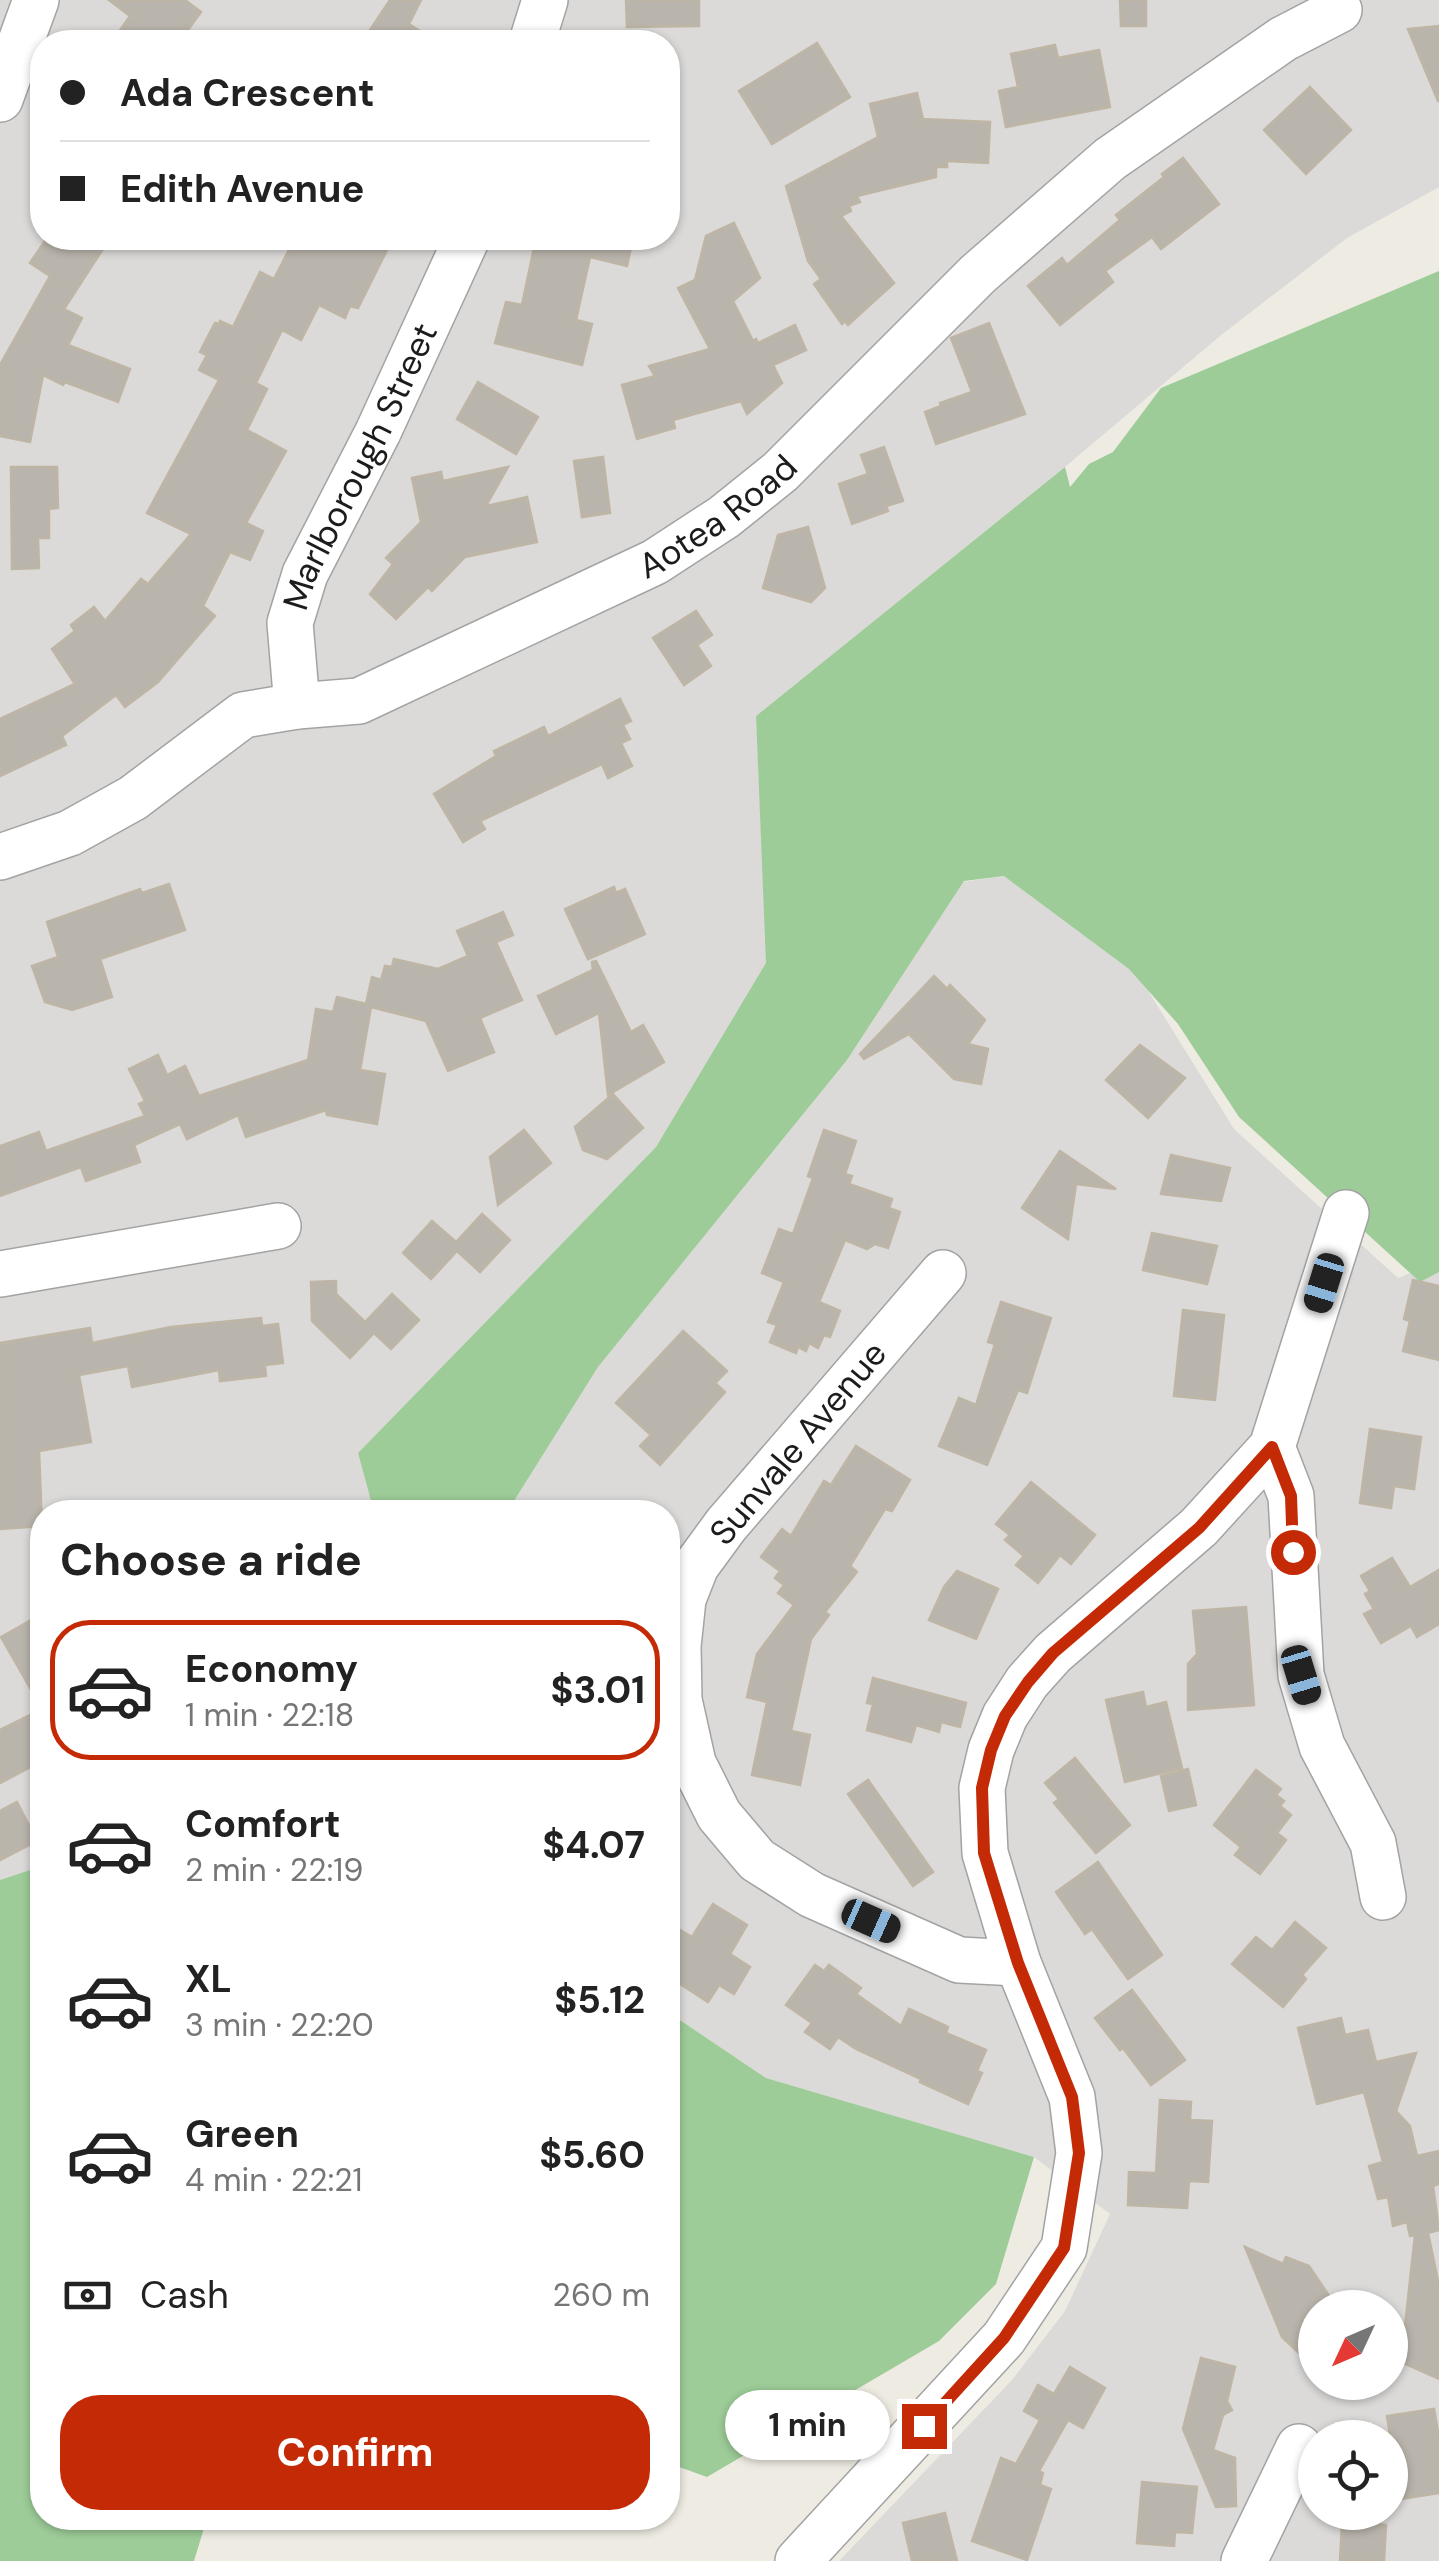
<!DOCTYPE html>
<meta charset="utf-8">
<style>
body{margin:0;font-family:"DM Sans",sans-serif;background:#f6f6f6;color:#222;height:100vh;display:flex;flex-direction:column;font-size:38px;white-space:nowrap}
*{box-sizing:border-box;margin:0}
p{font-size:32px;color:#767676}
.icon{flex:none;width:55px;height:55px;fill:none;stroke:currentColor;stroke-width:2;stroke-linecap:round;stroke-linejoin:round}
.map{position:relative;flex:1;overflow:hidden}
.drawer{position:absolute;left:30px;top:1500px;width:650px;height:1030px;display:flex;flex-direction:column;background:#fff;border-radius:40px;box-shadow:0 2px 8px #0004}
.drawer>*{flex:none}
.top-card{position:absolute;left:30px;top:30px;width:650px;height:220px;border-radius:40px;box-shadow:0 2px 8px #0004;display:grid;align-content:center;height:220px;padding:0 30px;background:#fff}
.needle{width:65px;rotate:226deg}
.fabs{position:absolute;left:1298px;top:2290px;display:grid;gap:20px}
.fabs a{display:grid;place-items:center;width:110px;height:110px;border-radius:50%;background:#fff;box-shadow:0 2px 8px #0004;font-size:50px}
.end{position:absolute;width:45px;height:45px;margin:-22px;border:12px solid #c42a05;background:#fff;box-shadow:0 0 0 5px #fff}
.from{border-radius:50%}
.bubble{position:absolute;height:70px;border-radius:35px;background:#fff;box-shadow:0 2px 8px #0004;font-size:32px;font-weight:700;line-height:70px;text-align:center}
.car{position:absolute;width:30px;height:60px;margin:-30px -15px;border-radius:12px;box-shadow:0 0 8px 2px #0007;background:linear-gradient(#222 24%,#8ab4d8 0 40%,#222 0 76%,#8ab4d8 0 86%,#222 0)}
.top-card b{display:flex;align-items:center;gap:35px;height:95px;font-size:38px}
.top-card b+b{border-top:2px solid #e0e0e0}
.top-card i{width:25px;height:25px;background:#222}
ul{padding:0;list-style:none}
li{display:flex;align-items:center;gap:30px;height:140px;margin:0 20px 15px;padding:0 10px;border:5px solid transparent;border-radius:40px}
li div{flex:1}
li b{display:block;font-size:38px}
li em{font-style:normal;font-weight:700}
li.active{border-color:#c42a05}
li>.icon{width:90px;height:90px;stroke-width:1.5}
h2{padding:0 30px;font-size:45px;line-height:120px}
.pay{display:flex;align-items:center;gap:25px;height:110px;padding:0 30px;font-size:38px}
.pay p{margin-inline-start:auto}
.primary-button{display:flex;gap:20px;margin-top:auto;padding:20px 30px}
.primary-button a{flex:1;height:115px;border-radius:40px;background:#c42a05;color:#fff;font-size:40px;font-weight:700;line-height:115px;text-align:center}
.map>svg:first-child{display:block}
</style>
<div class="map">
<svg width="1439" height="2561" viewBox="0 0 1439 2561">
<rect width="100%" height="100%" fill="#eeece2"/>
<g fill="#dbdad9" fill-rule="evenodd">
<path d="M 0,0 L 1439,0 L 1439,187 L 1347,238 L 1220,336 L 1065,467 L 756,716 L 767,963 L 656,1147 L 358,1453 L 374,1512 L 42,1512 L 42,1857 L 30,1870 L 0,1880 ZM 42,42 L 668,42 L 668,238 L 42,238 Z"/>
<path d="M 1004,876 L 1139,976 L 1234,1129 L 1398,1278 L 1439,1262 L 1439,2561 L 839,2561 L 1012,2380 L 1065,2311 L 1110,2214 L 1034,2157 L 766,2078 L 668,2012 L 668,1512 L 507,1512 L 598,1367 L 847,1060 L 963,882 ZM 1315,2308 L 1390,2308 L 1390,2382 L 1315,2382 ZM 1315,2438 L 1390,2438 L 1390,2512 L 1315,2512 Z"/>
</g>
<g fill="#9dcc98">
<path d="M 1439,271 L 1439,1272 L 1420,1282 L 1239,1117 L 1178,1024 L 1129,969 L 1004,876 L 964,881 L 847,1060 L 598,1367 L 507,1512 L 374,1512 L 358,1453 L 656,1147 L 766,963 L 756,716 L 1065,467 L 1070,487 L 1089,464 L 1113,452 L 1161,388 Z"/>
<path d="M 42,1857 L 42,2518 L 207,2518 L 194,2561 L 0,2561 L 0,1880 L 30,1870 Z"/>
<path d="M 668,2012 L 766,2078 L 1034,2157 L 996,2284 L 939,2341 L 707,2477 L 668,2463 Z"/>
</g>
<g fill="#bab5ac" stroke="#bfb5a5" stroke-width="2.5">
<path d="M 109,0 L 185,0 L 201,12 L 179,42 L 112,42 L 130,16 Z"/>
<path d="M 390,0 L 421,0 L 409,24 L 437,42 L 362,42 Z"/>
<path d="M 626,0 L 699,0 L 699,26 L 627,27 Z"/>
<path d="M 1120,0 L 1146,0 L 1146,26 L 1121,26 Z"/>
<path d="M 1439,26 L 1439,101 L 1438,101 L 1408,29 Z"/>
<path d="M 817,43 L 850,97 L 772,144 L 739,91 Z"/>
<path d="M 1055,45 L 1058,58 L 1099,50 L 1110,107 L 1006,127 L 999,91 L 1018,87 L 1011,54 Z"/>
<path d="M 1310,87 L 1351,130 L 1306,174 L 1264,130 Z"/>
<path d="M 917,93 L 923,119 L 990,122 L 988,163 L 947,161 L 947,167 L 936,167 L 936,177 L 857,196 L 860,202 L 849,206 L 851,211 L 841,216 L 894,283 L 848,325 L 845,321 L 842,324 L 814,284 L 821,279 L 808,261 L 786,186 L 878,137 L 870,104 Z"/>
<path d="M 1183,158 L 1219,204 L 1161,249 L 1152,237 L 1105,271 L 1113,282 L 1060,325 L 1028,286 L 1062,258 L 1067,265 L 1120,220 L 1116,215 L 1164,177 L 1162,174 Z"/>
<path d="M 734,223 L 760,278 L 733,301 L 753,341 L 756,339 L 758,343 L 795,325 L 806,350 L 773,365 L 782,383 L 747,414 L 741,401 L 673,420 L 675,428 L 637,439 L 622,385 L 655,376 L 649,366 L 710,349 L 678,288 L 695,280 L 706,236 Z"/>
<path d="M 47,238 L 110,238 L 64,309 L 82,318 L 68,345 L 130,369 L 118,402 L 65,382 L 63,385 L 43,375 L 30,442 L 0,436 L 0,365 L 50,276 L 30,263 Z"/>
<path d="M 295,238 L 393,238 L 358,308 L 350,306 L 345,318 L 319,305 L 301,340 L 282,330 L 256,383 L 267,389 L 247,430 L 286,451 L 246,523 L 263,531 L 250,560 L 230,552 L 203,606 L 215,616 L 158,682 L 125,707 L 116,695 L 62,736 L 66,745 L 0,776 L 0,719 L 75,684 L 52,649 L 75,631 L 71,625 L 94,607 L 105,621 L 141,579 L 148,584 L 191,534 L 147,513 L 219,380 L 199,370 L 207,355 L 200,352 L 215,323 L 219,324 L 220,321 L 233,327 L 260,272 L 274,279 Z"/>
<path d="M 536,238 L 633,238 L 627,266 L 590,257 L 576,320 L 592,324 L 582,365 L 495,343 L 506,302 L 522,305 Z"/>
<path d="M 989,323 L 1025,414 L 936,444 L 925,412 L 941,406 L 940,403 L 972,392 L 951,338 Z"/>
<path d="M 478,382 L 538,417 L 516,454 L 457,419 Z"/>
<path d="M 884,447 L 903,501 L 886,506 L 888,511 L 852,524 L 839,484 L 868,474 L 861,455 Z"/>
<path d="M 603,457 L 610,513 L 582,517 L 574,461 Z"/>
<path d="M 11,467 L 57,467 L 58,508 L 49,509 L 49,538 L 38,538 L 39,568 L 12,569 Z"/>
<path d="M 508,467 L 486,506 L 527,497 L 537,542 L 465,557 L 432,591 L 428,587 L 396,619 L 370,594 L 393,564 L 386,558 L 421,522 L 412,478 L 441,472 L 443,481 Z"/>
<path d="M 808,527 L 825,588 L 811,602 L 763,588 L 778,535 Z"/>
<path d="M 696,611 L 712,635 L 697,645 L 711,666 L 684,685 L 653,638 Z"/>
<path d="M 620,699 L 631,721 L 623,725 L 630,739 L 621,743 L 632,766 L 608,778 L 602,764 L 480,821 L 485,829 L 463,842 L 434,794 L 496,756 L 494,751 L 544,727 L 548,736 Z"/>
<path d="M 169,884 L 185,930 L 100,959 L 112,997 L 72,1010 L 45,1002 L 32,966 L 58,957 L 47,922 L 140,889 L 142,893 Z"/>
<path d="M 614,887 L 616,893 L 625,889 L 645,934 L 588,959 L 565,909 Z"/>
<path d="M 503,912 L 513,935 L 496,942 L 522,1000 L 480,1018 L 494,1052 L 448,1071 L 426,1021 L 371,1007 L 360,1070 L 385,1074 L 377,1124 L 327,1115 L 326,1110 L 246,1137 L 238,1115 L 187,1139 L 180,1124 L 134,1145 L 140,1162 L 86,1181 L 81,1167 L 0,1196 L 0,1146 L 39,1132 L 46,1151 L 145,1116 L 139,1104 L 145,1101 L 129,1069 L 158,1055 L 167,1075 L 185,1066 L 199,1096 L 308,1060 L 316,1009 L 333,1012 L 337,997 L 366,1004 L 372,977 L 381,980 L 385,966 L 392,967 L 394,959 L 438,969 L 468,956 L 457,931 Z"/>
<path d="M 596,961 L 631,1032 L 643,1025 L 664,1062 L 608,1095 L 599,1013 L 556,1034 L 538,996 L 593,970 L 592,962 Z"/>
<path d="M 934,976 L 947,989 L 950,985 L 985,1020 L 968,1044 L 988,1049 L 981,1084 L 954,1079 L 909,1034 L 864,1059 L 860,1054 Z"/>
<path d="M 1140,1045 L 1185,1078 L 1148,1118 L 1106,1080 Z"/>
<path d="M 613,1094 L 643,1128 L 607,1159 L 583,1150 L 575,1127 Z"/>
<path d="M 524,1130 L 551,1163 L 498,1205 L 490,1157 Z"/>
<path d="M 824,1130 L 856,1141 L 845,1174 L 852,1176 L 849,1184 L 892,1199 L 889,1208 L 900,1212 L 888,1248 L 875,1244 L 867,1249 L 845,1240 L 819,1302 L 840,1311 L 830,1337 L 824,1335 L 818,1348 L 809,1343 L 806,1351 L 798,1347 L 796,1353 L 770,1342 L 777,1325 L 768,1322 L 784,1282 L 762,1273 L 779,1229 L 793,1234 L 813,1178 L 808,1176 Z"/>
<path d="M 1060,1151 L 1116,1189 L 1076,1184 L 1068,1239 L 1022,1208 Z"/>
<path d="M 1171,1155 L 1230,1168 L 1221,1201 L 1161,1194 Z"/>
<path d="M 482,1214 L 510,1240 L 480,1272 L 457,1251 L 431,1279 L 403,1253 L 432,1221 L 456,1242 Z"/>
<path d="M 1152,1233 L 1217,1246 L 1207,1284 L 1143,1270 Z"/>
<path d="M 1413,1280 L 1439,1286 L 1439,1360 L 1403,1351 L 1410,1321 L 1404,1319 Z"/>
<path d="M 336,1281 L 336,1294 L 365,1322 L 392,1294 L 419,1320 L 391,1349 L 374,1333 L 350,1358 L 312,1321 L 311,1282 Z"/>
<path d="M 1001,1302 L 1051,1318 L 1027,1393 L 1018,1390 L 987,1465 L 939,1446 L 959,1398 L 976,1405 L 995,1344 L 988,1342 Z"/>
<path d="M 1183,1310 L 1224,1315 L 1215,1400 L 1174,1396 Z"/>
<path d="M 261,1318 L 262,1326 L 278,1324 L 283,1363 L 265,1365 L 266,1376 L 220,1381 L 219,1370 L 132,1387 L 128,1366 L 79,1375 L 91,1442 L 39,1451 L 42,1526 L 0,1529 L 0,1343 L 90,1328 L 92,1343 L 171,1327 Z"/>
<path d="M 683,1331 L 727,1371 L 715,1383 L 725,1392 L 660,1465 L 640,1446 L 651,1435 L 616,1403 Z"/>
<path d="M 1370,1429 L 1421,1437 L 1414,1489 L 1394,1486 L 1391,1508 L 1360,1503 Z"/>
<path d="M 856,1446 L 910,1480 L 892,1511 L 885,1509 L 850,1566 L 857,1572 L 825,1612 L 829,1615 L 811,1639 L 791,1731 L 810,1735 L 800,1785 L 752,1775 L 767,1702 L 747,1697 L 757,1654 L 794,1605 L 778,1593 L 784,1585 L 775,1578 L 780,1571 L 761,1557 L 782,1529 L 791,1536 L 824,1481 L 831,1485 Z"/>
<path d="M 1031,1482 L 1095,1535 L 1071,1564 L 1060,1555 L 1038,1583 L 1016,1565 L 1024,1556 L 1005,1540 L 1010,1535 L 996,1524 Z"/>
<path d="M 1392,1558 L 1410,1587 L 1439,1570 L 1439,1624 L 1417,1637 L 1411,1626 L 1381,1643 L 1364,1614 L 1374,1609 L 1365,1594 L 1370,1591 L 1361,1576 Z"/>
<path d="M 957,1571 L 998,1589 L 976,1639 L 929,1620 L 944,1587 Z"/>
<path d="M 1246,1607 L 1254,1705 L 1188,1710 L 1188,1664 L 1197,1654 L 1193,1611 Z"/>
<path d="M 42,1614 L 42,1761 L 0,1783 L 0,1730 L 42,1709 L 1,1637 Z"/>
<path d="M 873,1678 L 966,1703 L 960,1727 L 941,1722 L 939,1732 L 916,1725 L 911,1742 L 867,1730 L 873,1704 L 867,1703 Z"/>
<path d="M 1143,1692 L 1146,1707 L 1166,1702 L 1182,1768 L 1125,1782 L 1106,1700 Z"/>
<path d="M 1075,1758 L 1130,1825 L 1096,1853 L 1054,1803 L 1059,1799 L 1045,1783 Z"/>
<path d="M 1188,1769 L 1196,1805 L 1169,1811 L 1161,1776 Z"/>
<path d="M 1256,1770 L 1281,1789 L 1276,1795 L 1284,1801 L 1280,1806 L 1291,1815 L 1277,1833 L 1286,1840 L 1260,1874 L 1235,1855 L 1241,1847 L 1214,1825 Z"/>
<path d="M 868,1780 L 933,1872 L 913,1886 L 848,1794 Z"/>
<path d="M 17,1802 L 37,1841 L 0,1860 L 0,1811 Z"/>
<path d="M 1098,1862 L 1162,1955 L 1128,1979 L 1092,1929 L 1085,1934 L 1056,1892 Z"/>
<path d="M 713,1904 L 747,1925 L 730,1954 L 750,1967 L 734,1994 L 719,1985 L 708,2002 L 668,1976 L 668,1923 L 692,1937 Z"/>
<path d="M 1295,1922 L 1326,1948 L 1302,1975 L 1306,1979 L 1283,2007 L 1232,1964 L 1256,1937 L 1272,1950 Z"/>
<path d="M 815,1965 L 824,1971 L 829,1965 L 861,1988 L 856,1994 L 901,2026 L 909,2009 L 948,2027 L 946,2033 L 986,2050 L 977,2071 L 982,2073 L 968,2104 L 920,2082 L 921,2079 L 856,2049 L 838,2037 L 830,2049 L 805,2032 L 812,2023 L 786,2005 Z"/>
<path d="M 1132,1990 L 1185,2060 L 1151,2085 L 1123,2048 L 1120,2050 L 1095,2018 Z"/>
<path d="M 1341,2018 L 1345,2035 L 1368,2030 L 1376,2062 L 1416,2053 L 1396,2111 L 1410,2126 L 1417,2156 L 1439,2151 L 1439,2184 L 1433,2186 L 1439,2230 L 1428,2233 L 1439,2285 L 1439,2379 L 1401,2362 L 1415,2235 L 1410,2236 L 1407,2222 L 1393,2226 L 1388,2197 L 1378,2199 L 1369,2166 L 1383,2162 L 1364,2092 L 1317,2104 L 1298,2028 Z"/>
<path d="M 1160,2100 L 1191,2102 L 1190,2120 L 1212,2121 L 1208,2182 L 1189,2181 L 1187,2208 L 1128,2205 L 1129,2172 L 1156,2173 Z"/>
<path d="M 1245,2247 L 1283,2264 L 1286,2257 L 1309,2266 L 1334,2303 L 1328,2308 L 1315,2308 L 1315,2368 L 1282,2337 Z"/>
<path d="M 1201,2358 L 1235,2367 L 1227,2401 L 1232,2410 L 1223,2415 L 1213,2450 L 1235,2458 L 1236,2506 L 1216,2507 L 1183,2429 Z"/>
<path d="M 1070,2367 L 1105,2388 L 1083,2428 L 1068,2420 L 1039,2471 L 1043,2473 L 1040,2485 L 1051,2489 L 1027,2560 L 972,2541 L 1001,2458 L 1016,2464 L 1040,2420 L 1024,2411 L 1038,2385 L 1054,2394 Z"/>
<path d="M 1434,2409 L 1439,2437 L 1439,2493 L 1400,2499 L 1387,2416 Z"/>
<path d="M 1142,2482 L 1197,2487 L 1192,2533 L 1175,2532 L 1174,2546 L 1137,2543 Z"/>
<path d="M 945,2513 L 957,2561 L 912,2561 L 903,2523 Z"/>
<path d="M 1342,2522 L 1386,2525 L 1384,2561 L 1340,2561 Z"/>
</g>
<g fill="none" stroke-linecap="round" stroke-linejoin="round">
<defs>
<g id="minor">
<path d="M 532,42 L 545,0"/>
<path d="M 0,99 L 36,0"/>
<path id="s1" d="M 297,706 L 290,623 L 305,574 L 378,432 L 467,238"/>
<path id="s2" d="M 0,857 L 70,833 L 133,798 L 243,715 L 297,706 L 359,701 L 655,562 L 724,517 L 780,472 L 978,274 L 1110,159 L 1283,39 L 1339,10"/>
<path d="M 943,1273 L 726,1525 L 696,1566 L 683,1599 L 678,1646 L 679,1700 L 693,1763 L 719,1815 L 757,1860 L 812,1895 L 959,1960 L 1018,1963"/>
<path d="M 0,1274 L 278,1226"/>
<path d="M 1272,1447 L 1291,1496 L 1301,1675 L 1322,1746 L 1373,1843 L 1383,1897"/>
<path d="M 798,2561 L 1004,2338 L 1064,2248 L 1079,2153 L 1072,2097 L 1018,1963 L 985,1853 L 982,1788 L 991,1750 L 1005,1716 L 1027,1682 L 1053,1653 L 1199,1527 L 1272,1447 L 1346,1213"/>
<path d="M 1244,2561 L 1299,2447"/>
</g>
</defs>
<use href="#minor" stroke="#a3a3a3" stroke-width="48"/>
<use href="#minor" stroke="#fff" stroke-width="45"/>
</g>
<g fill="none" stroke-linecap="round" stroke-linejoin="round">
<path stroke="#c42a05" stroke-width="12" d="M 924,2426 L 1004,2338 L 1064,2248 L 1079,2153 L 1072,2097 L 1018,1963 L 984,1853 L 982,1788 L 991,1750 L 1005,1716 L 1028,1682 L 1053,1653 L 1199,1528 L 1272,1447 L 1291,1496 L 1293,1552"/>
</g>
<g text-anchor="middle" stroke-width="8" stroke-linejoin="round" paint-order="stroke">
<g font-size="35" fill="#1c1c1c" stroke="#fff">
<text dy="12" stroke="none"><textPath href="#s1" startOffset="255">Marlborough Street</textPath></text>
<text dy="12" stroke="none"><textPath href="#s2" startOffset="805">Aotea Road</textPath></text>
<text transform="translate(798 1443) rotate(-50)" y="12">Sunvale Avenue</text>
</g>
</g>
</svg>
<div class="fabs">
<a><svg class="needle" viewBox="-14 -14 28 28"><path d="M0-13l5 13h-10z" fill="#e53935"/><path d="M0 13l5-13h-10z" fill="#767676"/></svg></a>
<a><svg class="icon" aria-label="locate" viewBox="0 0 24 24"><circle cx="12" cy="12" r="6"/><path d="M12 2v4M12 18v4M2 12h4M18 12h4"/></svg></a>
</div>
<i class="end from" style="left:1293px;top:1552px"></i>
<i class="end" style="left:924px;top:2426px"></i>
<div class="bubble" style="left:725px;top:2390px;width:165px">1 min</div>
<i class="car" style="left:1324px;top:1283px;rotate:197deg"></i>
<i class="car" style="left:1301px;top:1675px;rotate:163deg"></i>
<i class="car" style="left:871px;top:1921px;rotate:114deg"></i>
<div class="top-card">
<b><i class="from"></i>Ada Crescent</b>
<b><i></i>Edith Avenue</b>
</div>
<section class="drawer">
<h2>Choose a ride</h2>
<ul>
<li class="active"><svg class="icon" aria-label="car" viewBox="0 0 24 24"><path d="M5 17H2v-5l4-1 3-4h7l3 4 3 1v5h-3M9 17h6M6 11h13"/><circle cx="7" cy="17" r="2"/><circle cx="17" cy="17" r="2"/></svg><div><b>Economy</b><p>1 min · 22:18</p></div><em>$3.01</em></li>
<li><svg class="icon" aria-label="car" viewBox="0 0 24 24"><path d="M5 17H2v-5l4-1 3-4h7l3 4 3 1v5h-3M9 17h6M6 11h13"/><circle cx="7" cy="17" r="2"/><circle cx="17" cy="17" r="2"/></svg><div><b>Comfort</b><p>2 min · 22:19</p></div><em>$4.07</em></li>
<li><svg class="icon" aria-label="car" viewBox="0 0 24 24"><path d="M5 17H2v-5l4-1 3-4h7l3 4 3 1v5h-3M9 17h6M6 11h13"/><circle cx="7" cy="17" r="2"/><circle cx="17" cy="17" r="2"/></svg><div><b>XL</b><p>3 min · 22:20</p></div><em>$5.12</em></li>
<li><svg class="icon" aria-label="car" viewBox="0 0 24 24"><path d="M5 17H2v-5l4-1 3-4h7l3 4 3 1v5h-3M9 17h6M6 11h13"/><circle cx="7" cy="17" r="2"/><circle cx="17" cy="17" r="2"/></svg><div><b>Green</b><p>4 min · 22:21</p></div><em>$5.60</em></li>
</ul>
<div class="pay"><svg class="icon" aria-label="cash" viewBox="0 0 24 24"><path d="M3 7h18v10H3z"/><circle cx="12" cy="12" r="2"/></svg>Cash<p>260 m</p></div>
<div class="primary-button"><a>Confirm</a></div>
</section>
</div>
